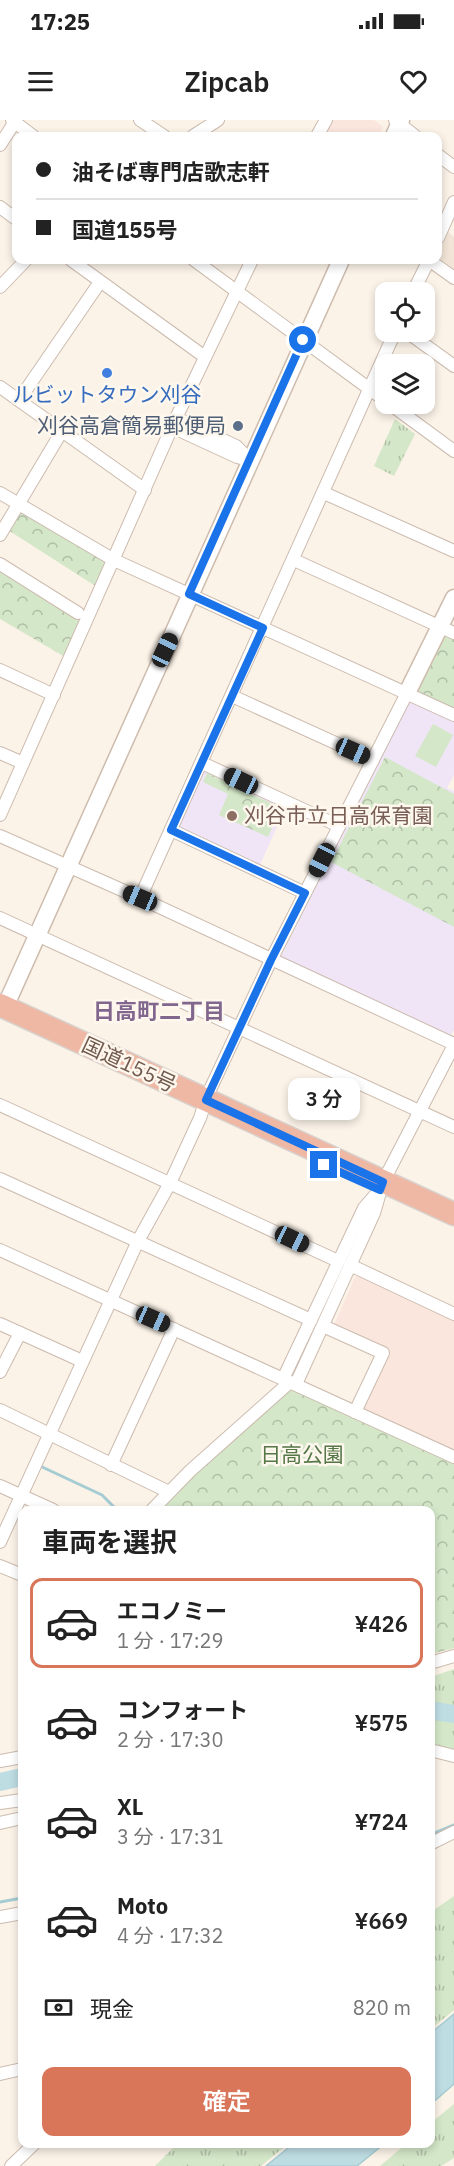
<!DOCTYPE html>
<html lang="ja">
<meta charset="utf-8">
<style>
body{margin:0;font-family:"IBM Plex Sans","Noto Sans JP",sans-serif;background:#f2f2f2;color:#222;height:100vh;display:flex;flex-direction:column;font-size:22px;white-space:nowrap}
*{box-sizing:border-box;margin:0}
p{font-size:20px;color:#767676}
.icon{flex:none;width:33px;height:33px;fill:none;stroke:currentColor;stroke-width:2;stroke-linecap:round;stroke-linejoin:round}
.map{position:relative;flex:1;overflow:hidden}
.details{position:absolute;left:18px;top:1386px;width:417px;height:642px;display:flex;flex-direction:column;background:#fff;border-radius:12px;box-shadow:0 3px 9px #0003}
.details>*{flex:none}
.top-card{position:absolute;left:12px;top:12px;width:430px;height:132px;border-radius:12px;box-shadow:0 3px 9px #0003;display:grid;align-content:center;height:132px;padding:0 24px;background:#fff}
.controls{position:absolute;left:375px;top:162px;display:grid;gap:12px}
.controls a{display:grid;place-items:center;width:60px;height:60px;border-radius:12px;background:#fff;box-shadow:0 3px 9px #0003;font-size:30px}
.end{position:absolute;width:27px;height:27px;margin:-14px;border:8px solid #1a73e8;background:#fff;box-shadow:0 0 0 3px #fff}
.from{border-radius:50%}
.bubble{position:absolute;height:42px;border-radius:12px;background:#fff;box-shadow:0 3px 9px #0003;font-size:20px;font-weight:600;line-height:42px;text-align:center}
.car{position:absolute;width:18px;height:36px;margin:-18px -9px;border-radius:8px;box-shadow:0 0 4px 2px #0007;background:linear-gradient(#222 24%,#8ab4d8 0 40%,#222 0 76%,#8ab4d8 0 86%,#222 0)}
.top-card b{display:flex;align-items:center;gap:21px;height:57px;font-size:22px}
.top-card b+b{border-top:2px solid #e0e0e0}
.top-card i{width:15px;height:15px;background:#222}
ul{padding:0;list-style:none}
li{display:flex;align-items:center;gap:18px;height:90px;margin:0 12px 9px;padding:0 12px;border:3px solid transparent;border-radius:12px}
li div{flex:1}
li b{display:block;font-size:22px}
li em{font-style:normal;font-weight:600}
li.active{border-color:#d97559}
li>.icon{width:54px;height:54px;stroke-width:1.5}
h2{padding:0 24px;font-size:27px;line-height:72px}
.pay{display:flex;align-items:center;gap:15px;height:66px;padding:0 24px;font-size:22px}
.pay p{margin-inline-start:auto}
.primary-button{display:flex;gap:12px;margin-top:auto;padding:12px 24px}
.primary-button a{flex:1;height:69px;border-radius:12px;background:#d97559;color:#fff;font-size:24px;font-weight:600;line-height:69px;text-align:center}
.status{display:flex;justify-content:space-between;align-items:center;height:42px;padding:0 30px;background:#fff;direction:ltr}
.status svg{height:16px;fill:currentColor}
header{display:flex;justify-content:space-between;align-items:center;height:78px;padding:0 24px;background:#fff;font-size:27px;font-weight:600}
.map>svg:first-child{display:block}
</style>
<div class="status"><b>17:25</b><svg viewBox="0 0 49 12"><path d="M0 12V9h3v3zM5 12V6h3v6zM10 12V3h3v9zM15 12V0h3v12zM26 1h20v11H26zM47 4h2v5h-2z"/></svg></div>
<header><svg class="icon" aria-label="menu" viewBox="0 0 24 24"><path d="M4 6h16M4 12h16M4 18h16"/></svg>Zipcab<svg class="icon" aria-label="heart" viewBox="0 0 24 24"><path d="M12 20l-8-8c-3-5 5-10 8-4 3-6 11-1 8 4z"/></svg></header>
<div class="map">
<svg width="454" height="2046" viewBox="0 0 454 2046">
<defs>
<pattern id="grass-tufts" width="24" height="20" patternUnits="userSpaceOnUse" patternTransform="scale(1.5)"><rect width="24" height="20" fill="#d4e7c8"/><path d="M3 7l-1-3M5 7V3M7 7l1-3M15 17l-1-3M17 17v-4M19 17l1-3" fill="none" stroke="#b0bea5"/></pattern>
<pattern id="forest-crowns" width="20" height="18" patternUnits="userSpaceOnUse" patternTransform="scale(1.5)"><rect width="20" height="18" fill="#d4e7c8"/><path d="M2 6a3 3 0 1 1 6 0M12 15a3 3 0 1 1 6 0" fill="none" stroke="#b0bea5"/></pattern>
</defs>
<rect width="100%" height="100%" fill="#fbf3e8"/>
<path fill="#f2e5d7" d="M 447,111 L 454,117 L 454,149 L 438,137 Z"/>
<g fill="#fae6dd">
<path d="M 332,0 L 374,0 L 383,7 L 379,16 L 324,16 Z"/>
<path d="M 360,1156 L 454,1199 L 454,1330 L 363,1288 L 388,1231 L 334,1205 L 355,1157 Z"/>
</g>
<g fill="#f0e5f7">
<path d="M 409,581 L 454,602 L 454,655 L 447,668 L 454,671 L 454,910 L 451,915 L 281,837 Z"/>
<path d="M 207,651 L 286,687 L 259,747 L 180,711 L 178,705 L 202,652 Z"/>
</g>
<g fill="url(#grass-tufts)">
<path d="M 395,299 L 415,314 L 394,356 L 374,346 Z"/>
<path d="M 454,1549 L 454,1587 L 431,1583 L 431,1557 Z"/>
<path d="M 430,1598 L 454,1601 L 454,1634 L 431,1628 Z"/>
<path d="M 454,1776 L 454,1890 L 431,1909 L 431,1792 Z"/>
<path d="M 454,1984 L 454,2038 L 441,2046 L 380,2046 L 406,2024 L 430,2024 L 431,2003 Z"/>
<path d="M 177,2024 L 288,2024 L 261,2046 L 155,2046 Z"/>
</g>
<g fill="url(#forest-crowns)">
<path d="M 22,393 L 105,442 L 107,446 L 97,467 L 8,410 L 17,394 Z"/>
<path d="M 0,448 L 82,499 L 65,537 L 0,499 Z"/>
<path d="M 443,513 L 454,518 L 454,588 L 415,570 Z"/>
<path d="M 385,637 L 454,674 L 454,807 L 331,742 Z"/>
<path d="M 207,653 L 281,688 L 268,717 L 219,695 L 228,674 L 203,662 Z"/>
<path d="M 294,1270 L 454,1344 L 454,1528 L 431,1534 L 430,1390 L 162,1390 L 196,1353 L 289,1271 Z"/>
</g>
<path fill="#d4e7c8" d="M 433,604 L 453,615 L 436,647 L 415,636 Z"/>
<g fill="#bedde3" stroke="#a5ccd3" stroke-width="1.5">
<path d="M 454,1894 L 454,1964 L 431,1984 L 431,1913 Z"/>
<path d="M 293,2024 L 384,2024 L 357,2046 L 266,2046 Z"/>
</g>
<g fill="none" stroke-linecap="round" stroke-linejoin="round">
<g stroke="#a5ccd3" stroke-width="3">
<path d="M 40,1346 L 102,1375 L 117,1390"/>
<path d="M 430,1715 L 454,1705"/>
<path d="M 0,1782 L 22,1778"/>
</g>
<g stroke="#bedde3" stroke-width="18">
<path d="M 430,1590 L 454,1594"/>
<path d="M 0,1662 L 22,1657"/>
</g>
<defs>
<g id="street">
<path d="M 12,0 L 33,16"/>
<path d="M 140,0 L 164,16"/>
<path d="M 395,0 L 415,16"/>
<path d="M 193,16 L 218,0"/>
<path d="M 317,16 L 326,0"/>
<path d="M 0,25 L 16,0"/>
<path d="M 438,35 L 454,47"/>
<path d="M 0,87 L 16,99"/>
<path d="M 438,118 L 454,82"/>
<path d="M 71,140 L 205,237"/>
<path d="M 194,140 L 386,281"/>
<path d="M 429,140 L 454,158"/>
<path d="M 0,167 L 26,140"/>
<path d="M 413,172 L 429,140"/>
<path d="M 407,212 L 454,246"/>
<path d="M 0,267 L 145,370"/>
<path d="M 19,280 L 100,162"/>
<path d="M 390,284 L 454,331"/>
<path d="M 176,298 L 236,326 L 250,340"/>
<path d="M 172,307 L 237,337 L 249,340"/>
<path d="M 0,373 L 114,440 L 454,595"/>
<path d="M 324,373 L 454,431"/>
<path d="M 0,415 L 62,311"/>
<path d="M 294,440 L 454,513"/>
<path d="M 0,444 L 78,493"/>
<path d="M 0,550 L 54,575"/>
<path d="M 232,576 L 373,640"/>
<path d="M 0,633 L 23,643"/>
<path d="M 202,643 L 339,706"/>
<path d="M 0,695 L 176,298 L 252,140"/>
<path d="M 171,710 L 305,773"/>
<path d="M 0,716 L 140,778 L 454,924"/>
<path d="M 140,778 L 395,212"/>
<path d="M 0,798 L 454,1007"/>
<path d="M 0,985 L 338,1141"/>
<path d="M 0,1059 L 311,1200"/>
<path d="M 0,1130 L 454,1337"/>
<path d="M 350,1145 L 454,1194"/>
<path d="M 0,1204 L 82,1241"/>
<path d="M 323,1206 L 383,1233 L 355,1292"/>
<path d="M 0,1252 L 20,1213"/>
<path d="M 283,1259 L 364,1088 L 377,1073"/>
<path d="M 296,1264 L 374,1093 L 383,1062 L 454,925"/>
<path d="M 0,1290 L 169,1372"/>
<path d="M 111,1345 L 174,1209"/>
<path d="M 0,1366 L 53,1390"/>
<path d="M 152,1390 L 190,1351 L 290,1262"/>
<path d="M 0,1422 L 138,1121 L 170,1063 L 200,998 L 208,974 L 271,840 L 407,573"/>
<path d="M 0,1446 L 22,1455"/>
<path d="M 430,1543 L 454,1536"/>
<path d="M 430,1630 L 454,1636"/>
<path d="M 0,1641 L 22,1637"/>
<path d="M 0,1683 L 22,1680"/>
<path d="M 0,1703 L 22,1698"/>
<path d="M 430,1724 L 454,1712"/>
<path d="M 0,1797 L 22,1793"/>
<path d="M 0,1954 L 22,1949"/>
<path d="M 11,2046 L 34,2024"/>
</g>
<g id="secondary">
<path d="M 394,16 L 401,0"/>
<path d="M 407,573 L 454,478"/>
<path d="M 5,887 L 341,140"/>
</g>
<path id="highway" d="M 0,885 L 454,1094"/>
</defs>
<use href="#street" stroke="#ccbbaf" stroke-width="14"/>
<use href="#secondary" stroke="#cebcad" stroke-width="19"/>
<use href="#highway" stroke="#d8d1cd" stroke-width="25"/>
<use href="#street" stroke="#fff" stroke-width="12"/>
<use href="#secondary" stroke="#fff" stroke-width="16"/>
<use href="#highway" stroke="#efb8a5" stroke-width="22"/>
</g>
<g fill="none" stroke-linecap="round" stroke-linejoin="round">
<path stroke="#1a73e8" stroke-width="8" d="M 303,220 L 189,474 L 263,508 L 171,710 L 305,773 L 271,840 L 206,980 L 383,1062 L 380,1070 L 324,1045"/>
</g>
<circle fill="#3f7fe0" stroke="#fdf7ee" stroke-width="2" cx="107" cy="253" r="6"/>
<circle fill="#5c6f8a" stroke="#fdf7ee" stroke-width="2" cx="238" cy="306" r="6"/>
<circle fill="#8d6e63" stroke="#fdf7ee" stroke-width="2" cx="232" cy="696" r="6"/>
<g text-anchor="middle" stroke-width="5" stroke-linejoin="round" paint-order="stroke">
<g font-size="21" fill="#366cbe" stroke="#fdf7ee">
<text x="107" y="282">ルビットタウン刈谷</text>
</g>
<g font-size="21" fill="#4e5e75" stroke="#fdf7ee" text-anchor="end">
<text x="226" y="313">刈谷高倉簡易郵便局</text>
</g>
<g font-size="21" fill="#785e54" stroke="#fdf7ee" text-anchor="start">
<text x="244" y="703">刈谷市立日高保育園</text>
</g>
<g font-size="21" fill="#725b4e" stroke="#fdf7ee">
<text transform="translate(129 945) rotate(25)" y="7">国道155号</text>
</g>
<g font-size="21" fill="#557747" stroke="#fdf7ee">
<text x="302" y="1342">日高公園</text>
</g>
<g font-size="22" font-weight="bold" fill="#81668e" stroke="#fdf7ee">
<text x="159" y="899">日高町二丁目</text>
</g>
</g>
</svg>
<div class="controls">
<a><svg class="icon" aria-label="locate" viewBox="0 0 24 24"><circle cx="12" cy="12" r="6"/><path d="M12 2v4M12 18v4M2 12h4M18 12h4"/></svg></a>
<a><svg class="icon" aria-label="layers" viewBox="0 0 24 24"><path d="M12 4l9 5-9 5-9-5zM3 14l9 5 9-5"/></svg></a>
</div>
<i class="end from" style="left:303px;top:220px"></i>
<i class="end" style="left:324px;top:1045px"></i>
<div class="bubble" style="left:288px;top:958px;width:72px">3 分</div>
<i class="car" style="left:165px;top:530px;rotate:25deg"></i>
<i class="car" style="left:353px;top:631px;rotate:114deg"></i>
<i class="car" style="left:241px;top:661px;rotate:295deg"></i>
<i class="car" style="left:322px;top:740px;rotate:207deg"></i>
<i class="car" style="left:140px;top:778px;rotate:293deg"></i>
<i class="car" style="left:292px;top:1119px;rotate:115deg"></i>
<i class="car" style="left:153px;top:1199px;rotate:114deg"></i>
<div class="top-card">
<b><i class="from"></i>油そば専門店歌志軒</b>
<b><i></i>国道155号</b>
</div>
<section class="details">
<h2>車両を選択</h2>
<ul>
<li class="active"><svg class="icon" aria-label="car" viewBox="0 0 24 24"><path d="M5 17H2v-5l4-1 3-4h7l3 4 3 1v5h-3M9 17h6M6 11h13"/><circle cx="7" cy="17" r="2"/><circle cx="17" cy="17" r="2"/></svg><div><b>エコノミー</b><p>1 分 · 17:29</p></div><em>¥426</em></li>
<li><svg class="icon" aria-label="car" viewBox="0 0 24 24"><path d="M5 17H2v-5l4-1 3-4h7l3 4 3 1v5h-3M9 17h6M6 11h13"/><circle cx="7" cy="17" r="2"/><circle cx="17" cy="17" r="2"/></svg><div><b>コンフォート</b><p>2 分 · 17:30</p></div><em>¥575</em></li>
<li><svg class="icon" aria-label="car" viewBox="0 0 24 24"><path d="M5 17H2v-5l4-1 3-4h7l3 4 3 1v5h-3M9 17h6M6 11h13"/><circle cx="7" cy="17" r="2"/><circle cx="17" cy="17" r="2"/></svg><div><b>XL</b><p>3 分 · 17:31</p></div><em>¥724</em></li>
<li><svg class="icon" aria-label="car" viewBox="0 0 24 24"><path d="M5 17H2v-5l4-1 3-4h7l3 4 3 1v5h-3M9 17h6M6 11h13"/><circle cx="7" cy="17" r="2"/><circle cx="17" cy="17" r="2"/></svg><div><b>Moto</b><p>4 分 · 17:32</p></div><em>¥669</em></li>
</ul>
<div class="pay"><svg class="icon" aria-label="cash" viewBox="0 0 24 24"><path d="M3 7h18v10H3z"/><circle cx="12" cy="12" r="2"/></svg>現金<p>820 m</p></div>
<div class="primary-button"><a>確定</a></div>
</section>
</div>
